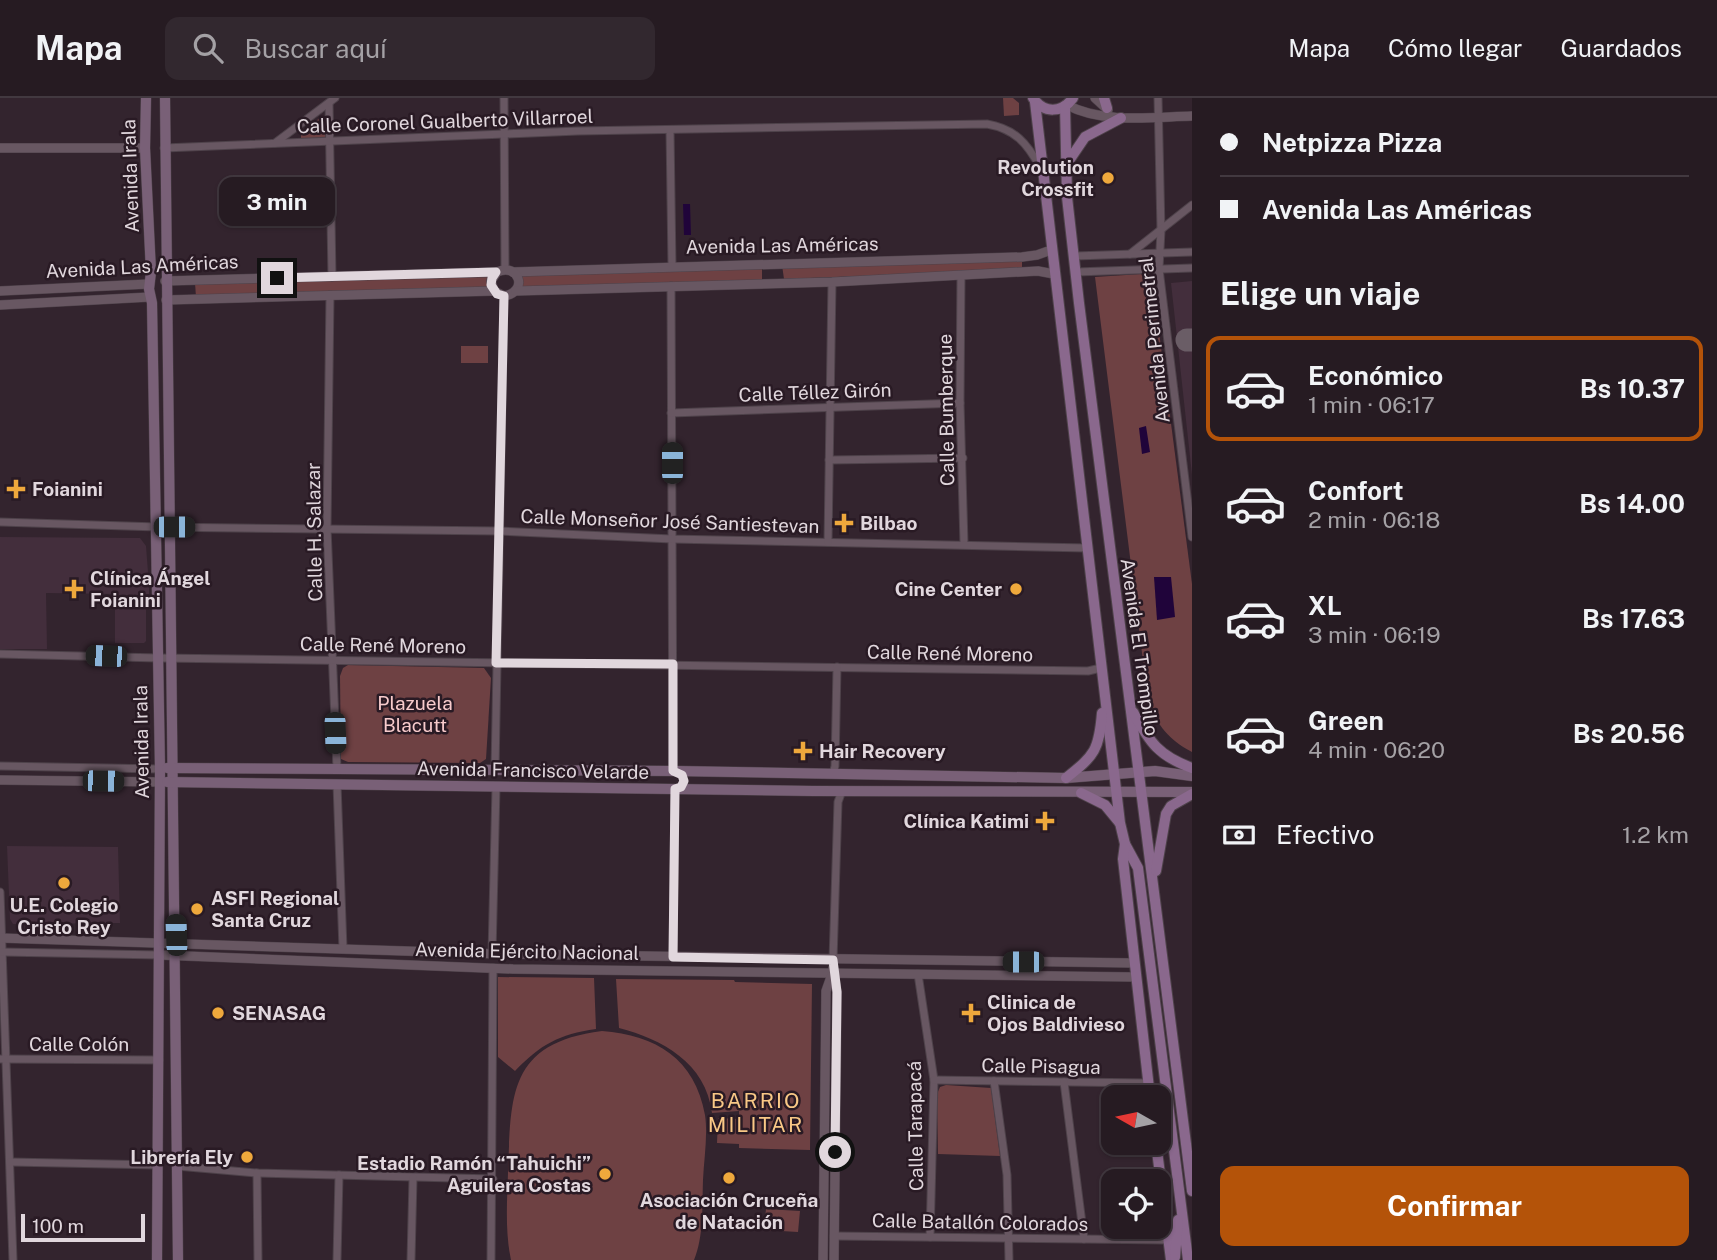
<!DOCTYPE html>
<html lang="es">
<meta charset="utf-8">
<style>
body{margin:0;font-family:"Public Sans",sans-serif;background:#32282f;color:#f1f3f6;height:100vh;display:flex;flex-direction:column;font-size:26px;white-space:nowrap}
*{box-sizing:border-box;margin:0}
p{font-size:23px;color:#a4a1a5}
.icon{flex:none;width:38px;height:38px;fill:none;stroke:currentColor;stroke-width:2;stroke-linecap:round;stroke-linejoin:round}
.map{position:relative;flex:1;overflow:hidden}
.sheet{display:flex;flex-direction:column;background:#261b22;width:525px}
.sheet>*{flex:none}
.banner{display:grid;align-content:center;height:154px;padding:0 28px;background:#261b22}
.needle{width:46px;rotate:279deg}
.buttons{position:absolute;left:1101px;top:987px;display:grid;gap:14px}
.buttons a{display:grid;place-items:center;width:70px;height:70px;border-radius:14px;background:#261b22;box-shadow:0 2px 5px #0004,0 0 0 2px #423940;font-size:35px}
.scale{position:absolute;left:21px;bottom:18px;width:124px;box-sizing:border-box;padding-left:7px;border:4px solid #e1d7dd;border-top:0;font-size:19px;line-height:24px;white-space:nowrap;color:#e1d7dd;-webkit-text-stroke:5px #291a24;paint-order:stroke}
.end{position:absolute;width:32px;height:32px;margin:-16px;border:9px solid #e1d7dd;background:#111;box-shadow:0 0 0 4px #111}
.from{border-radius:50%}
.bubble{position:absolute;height:49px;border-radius:14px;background:#261b22;box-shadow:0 2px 5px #0004,0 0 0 2px #423940;font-size:23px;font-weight:700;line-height:49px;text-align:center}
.car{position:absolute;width:21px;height:42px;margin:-21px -10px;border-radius:9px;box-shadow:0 0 5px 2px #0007;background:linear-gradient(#222 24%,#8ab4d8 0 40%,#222 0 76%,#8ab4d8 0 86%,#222 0)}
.banner b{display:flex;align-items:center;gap:24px;height:66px;font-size:26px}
.banner b+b{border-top:2px solid #423940}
.banner i{width:18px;height:18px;background:#f1f3f6}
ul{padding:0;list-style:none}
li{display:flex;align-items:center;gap:21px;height:105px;margin:0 14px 10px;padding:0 14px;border:4px solid transparent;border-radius:14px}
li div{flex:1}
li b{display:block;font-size:26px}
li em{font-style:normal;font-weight:700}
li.current{border-color:#b45309}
li>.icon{width:63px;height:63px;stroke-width:1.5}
h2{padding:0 28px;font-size:32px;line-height:84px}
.pay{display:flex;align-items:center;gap:18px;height:77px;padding:0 28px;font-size:26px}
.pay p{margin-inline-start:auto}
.action{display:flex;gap:14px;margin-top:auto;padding:14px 28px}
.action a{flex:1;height:80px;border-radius:14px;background:#b45309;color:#fff;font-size:28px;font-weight:700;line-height:80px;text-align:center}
header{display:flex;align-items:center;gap:42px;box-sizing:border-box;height:98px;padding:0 35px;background:#261b22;border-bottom:2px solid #423940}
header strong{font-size:33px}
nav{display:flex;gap:38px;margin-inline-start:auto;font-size:24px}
.search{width:490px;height:63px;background:#32282f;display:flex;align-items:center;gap:18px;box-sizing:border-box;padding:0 24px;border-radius:14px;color:#a4a1a5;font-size:26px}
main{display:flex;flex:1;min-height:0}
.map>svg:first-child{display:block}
</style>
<header>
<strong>Mapa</strong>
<div class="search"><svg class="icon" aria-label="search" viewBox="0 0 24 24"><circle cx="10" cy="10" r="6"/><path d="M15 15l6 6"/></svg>Buscar aquí</div>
<nav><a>Mapa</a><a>Cómo llegar</a><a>Guardados</a></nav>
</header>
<main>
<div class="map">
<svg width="1192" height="1162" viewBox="0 0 1192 1162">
<rect width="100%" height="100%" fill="#33242e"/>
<g fill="#432e3c">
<path d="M 1192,183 L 1192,377 L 1171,185 Z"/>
<path d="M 0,439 L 140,440 L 146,448 L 149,487 L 149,496 L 143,497 L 146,497 L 146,543 L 144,545 L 115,545 L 115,496 L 46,495 L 47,551 L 0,551 Z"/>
<path d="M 7,748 L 118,749 L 120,825 L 13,826 L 10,821 Z"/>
</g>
<g fill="#6e4143">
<path d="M 1003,0 L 1013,0 L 1019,5 L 1019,17 L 1004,18 Z"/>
<path d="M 322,18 L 326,20 L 327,36 L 324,40 L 301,42 L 301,36 Z"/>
<path d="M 1022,161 L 1022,172 L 784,181 L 782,167 Z"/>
<path d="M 762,168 L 762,183 L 520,190 L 520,175 Z"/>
<path d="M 488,176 L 489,190 L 196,199 L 195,185 Z"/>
<path d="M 1141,176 L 1149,180 L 1153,188 L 1192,486 L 1192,654 C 1167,641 1153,623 1147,595 L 1095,179 Z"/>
<rect x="461" y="248" width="27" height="17"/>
<path d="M 348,567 L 484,570 L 491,580 L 486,661 L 480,665 L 348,664 L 341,661 L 340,578 L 343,570 Z"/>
<path d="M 498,879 L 594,880 L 596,931 C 559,936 540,947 515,973 L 498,959 Z"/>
<path d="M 616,881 L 734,882 L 735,884 L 812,886 L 810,1052 L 739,1050 L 739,1046 L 717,1045 L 718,1020 L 739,1021 L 739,1013 L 712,1015 C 706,965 662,941 619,930 Z"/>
<path d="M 602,933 C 656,937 695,961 705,1017 C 708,1037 704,1061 703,1082 C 702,1108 704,1138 694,1162 L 511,1162 C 505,1134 507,1104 508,1075 C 511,997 508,945 602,933 Z"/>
<path d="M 946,987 L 991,990 L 1000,1058 L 938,1056 L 937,996 L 940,989 Z"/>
<path d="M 766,1111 L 800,1113 L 798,1134 L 764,1132 Z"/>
</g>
<g fill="#20043a">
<path d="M 683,106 L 690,106 L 691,137 L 684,137 Z"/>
<path d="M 1146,328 L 1150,354 L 1142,356 L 1139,330 Z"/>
<path d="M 1154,479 L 1171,479 L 1175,519 L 1157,522 Z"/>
</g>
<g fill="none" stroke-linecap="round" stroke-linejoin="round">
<path stroke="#6a5d66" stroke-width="23" d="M 1187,242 L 1192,242"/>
<defs>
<g id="minor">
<path d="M 504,0 L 505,171"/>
<path d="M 1158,0 L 1161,132 L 1159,171 L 1192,439"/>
<path d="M 329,5 L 332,179"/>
<path d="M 670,32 L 672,168"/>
<path d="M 275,45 L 335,0"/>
<path d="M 164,50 L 578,33 L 987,26 C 1015,31 1027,45 1040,69"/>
<path d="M 1130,156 L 1192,107"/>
<path d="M 1075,158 L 1192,154"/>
<path d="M 1076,174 L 1192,170"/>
<path d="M 961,177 L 960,305 L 964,446"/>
<path d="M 671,188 L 673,673"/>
<path d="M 330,197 L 327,430 L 337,671"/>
<path d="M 671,315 L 960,305"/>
<path d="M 829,362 L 963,360"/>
<path d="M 0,424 L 158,429 L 499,433 L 672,441 L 1087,450"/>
<path d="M 828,444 L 832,184"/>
<path d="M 0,556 L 159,560 L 1088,573 L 1101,570"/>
<path d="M 0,668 L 160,671"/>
<path d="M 495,672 L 504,198"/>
<path d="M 833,676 L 835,668 L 837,569"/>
<path d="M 337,686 L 343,851"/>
<path d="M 0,794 L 13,1162"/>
<path d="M 2,854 L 160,857"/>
<path d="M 492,856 L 496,689"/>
<path d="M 673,859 L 675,691"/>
<path d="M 833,862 L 838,704 L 842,693"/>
<path d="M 918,876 L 934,982 L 930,1139"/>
<path d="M 0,961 L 159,962"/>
<path d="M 934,982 L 1148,985"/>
<path d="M 994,983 L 1007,1077 L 1009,1162"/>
<path d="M 1064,984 L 1084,1141"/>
<path d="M 10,1064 L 158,1067"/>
<path d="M 177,1068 L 257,1075 L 493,1081"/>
<path d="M 257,1075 L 258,1162"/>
<path d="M 834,1138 L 1168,1142"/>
<path d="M 337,1162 L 339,1077"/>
<path d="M 411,1162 L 413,1080"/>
<path d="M 491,1162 L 493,870"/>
</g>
<g id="tertiary">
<path d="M 1095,0 L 1108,12"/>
<path d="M 1067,7 C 1103,26 1152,19 1192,18"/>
<path d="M 0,50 L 145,50"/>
<path d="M 513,174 L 1022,159 L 1037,157 L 1051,152"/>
<path d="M 165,183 L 497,174 C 519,164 529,194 504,198 L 494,193 L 491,183 L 497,174"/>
<path d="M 0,193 L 149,186"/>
<path d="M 516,193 L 832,184 L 1038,173 L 1054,176"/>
<path d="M 166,202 L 494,193"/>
<path d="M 0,207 L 150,199"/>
<path d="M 0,682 L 160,684"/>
<path d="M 0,840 L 500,856 L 1133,865"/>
<path d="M 160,857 L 513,871 L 1135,879"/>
<path d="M 833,870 L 837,894 L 834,1162"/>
<path d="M 823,1162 L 826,893 L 832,876"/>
</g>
<g id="secondary">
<path d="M 146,0 L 145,50 L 151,174 L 149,191 L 152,205 L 160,671 L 157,1162"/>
<path d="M 165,0 L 178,1162"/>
<path d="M 167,670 L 676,673 L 1066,680 L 1155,673 L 1192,678"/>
<path d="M 167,684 L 813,693 L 1192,694"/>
</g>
<g id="primary">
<path d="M 1033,0 C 1044,16 1062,15 1073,0"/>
<path d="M 1104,0 L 1107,10"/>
<path d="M 1035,4 L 1120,725 L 1125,746 L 1138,770 L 1188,1162"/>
<path d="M 1065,8 L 1067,99 L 1079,205 L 1192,1093"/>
<path d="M 1066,67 L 1085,39 L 1121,20"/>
<path d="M 1133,614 C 1150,645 1159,658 1192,670"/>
<path d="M 1066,680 C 1095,657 1099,652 1102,615"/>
<path d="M 1081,695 L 1105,707 L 1119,724"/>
<path d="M 1125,746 L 1123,761 L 1150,999"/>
<path d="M 1156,773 L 1166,716 L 1171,708 L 1192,696"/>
<path d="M 1156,1045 L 1171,1162"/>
<path d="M 1175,1159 L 1178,1122"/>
</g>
</defs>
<use href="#minor" stroke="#4e424a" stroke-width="9"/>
<use href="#tertiary" stroke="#4e424a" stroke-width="10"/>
<use href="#secondary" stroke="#4e424a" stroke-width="11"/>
<use href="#primary" stroke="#4e424a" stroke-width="12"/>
<use href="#minor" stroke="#685762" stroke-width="7"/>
<use href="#tertiary" stroke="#685762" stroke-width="9"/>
<use href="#secondary" stroke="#796077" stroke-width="10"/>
<use href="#primary" stroke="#8a688d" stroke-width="10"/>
</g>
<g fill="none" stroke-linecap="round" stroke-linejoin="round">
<path stroke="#e1d7dd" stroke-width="9" d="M 277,180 L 496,174 L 492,180 L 491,187 L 497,196 L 504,198 L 496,565 L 673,566 L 673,673 L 682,677 L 684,683 L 681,689 L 675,691 L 673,859 L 833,862 L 837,894 L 835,1054"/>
</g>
<g fill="#eea83c" stroke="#291a24" stroke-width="2.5">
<circle cx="1108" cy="80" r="7"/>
<path d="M12.5 380.5h7v7h7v7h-7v7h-7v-7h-7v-7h7z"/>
<path d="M840.5 414.5h7v7h7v7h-7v7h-7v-7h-7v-7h7z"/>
<path d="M70.5 480.5h7v7h7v7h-7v7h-7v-7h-7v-7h7z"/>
<circle cx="1016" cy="491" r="7"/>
<path d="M799.5 642.5h7v7h7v7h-7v7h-7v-7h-7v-7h7z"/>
<path d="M1041.5 712.5h7v7h7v7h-7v7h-7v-7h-7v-7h7z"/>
<circle cx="64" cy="785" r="7"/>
<circle cx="197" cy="811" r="7"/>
<circle cx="218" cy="915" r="7"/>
<path d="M967.5 904.5h7v7h7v7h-7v7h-7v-7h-7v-7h7z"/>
<circle cx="247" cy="1059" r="7"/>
<circle cx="605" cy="1076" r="7"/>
<circle cx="729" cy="1080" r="7"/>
</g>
<g text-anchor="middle" stroke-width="5" stroke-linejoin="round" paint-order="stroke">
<g font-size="19" fill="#e1d7dd" stroke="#291a24">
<text transform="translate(445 23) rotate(-2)" y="7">Calle Coronel Gualberto Villarroel</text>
<text transform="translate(130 78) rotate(-92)" y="7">Avenida Irala</text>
<text transform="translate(782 147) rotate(-1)" y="7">Avenida Las Américas</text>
<text transform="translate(142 168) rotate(-3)" y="7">Avenida Las Américas</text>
<text transform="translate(1154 242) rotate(-96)" y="7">Avenida Perimetral</text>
<text transform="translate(815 294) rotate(-2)" y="7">Calle Téllez Girón</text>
<text transform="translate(946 312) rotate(-91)" y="7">Calle Bumberque</text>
<text transform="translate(670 423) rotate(2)" y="7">Calle Monseñor José Santiestevan</text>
<text transform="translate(314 434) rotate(-91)" y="7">Calle H. Salazar</text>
<text transform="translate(383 547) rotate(1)" y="7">Calle René Moreno</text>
<text transform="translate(1140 549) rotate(82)" y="7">Avenida El Trompillo</text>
<text transform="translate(950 555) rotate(1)" y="7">Calle René Moreno</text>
<text transform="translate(141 644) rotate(-91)" y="7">Avenida Irala</text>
<text transform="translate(533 672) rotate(1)" y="7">Avenida Francisco Velarde</text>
<text transform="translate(527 853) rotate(1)" y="7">Avenida Ejército Nacional</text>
<text x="79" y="953">Calle Colón</text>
<text transform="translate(1041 968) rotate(1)" y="7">Calle Pisagua</text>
<text transform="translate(915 1028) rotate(-91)" y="7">Calle Tarapacá</text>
<text transform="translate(980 1124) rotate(1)" y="7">Calle Batallón Colorados</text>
</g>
<g font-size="19" font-weight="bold" fill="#e1d7dd" stroke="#291a24" text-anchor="start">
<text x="1094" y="76" text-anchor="end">Revolution<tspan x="1094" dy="22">Crossfit</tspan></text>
<text x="32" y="398">Foianini</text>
<text x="860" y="432">Bilbao</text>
<text x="90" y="487">Clínica Ángel<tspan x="90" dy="22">Foianini</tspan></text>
<text x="1002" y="498" text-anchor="end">Cine Center</text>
<text x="819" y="660">Hair Recovery</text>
<text x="1029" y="730" text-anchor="end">Clínica Katimi</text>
<text x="211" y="807">ASFI Regional<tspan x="211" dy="22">Santa Cruz</tspan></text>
<text x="64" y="814" text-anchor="middle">U.E. Colegio<tspan x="64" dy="22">Cristo Rey</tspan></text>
<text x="987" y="911">Clinica de<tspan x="987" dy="22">Ojos Baldivieso</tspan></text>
<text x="232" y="922">SENASAG</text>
<text x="233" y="1066" text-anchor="end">Librería Ely</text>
<text x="591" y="1072" text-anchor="end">Estadio Ramón “Tahuichi”<tspan x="591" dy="22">Aguilera Costas</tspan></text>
<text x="729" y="1109" text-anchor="middle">Asociación Cruceña<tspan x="729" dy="22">de Natación</tspan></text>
</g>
<g font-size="19" fill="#f8cbcc" stroke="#291a24">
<text x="415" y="612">Plazuela<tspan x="415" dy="22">Blacutt</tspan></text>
</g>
<g font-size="21" letter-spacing="2" fill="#f9c886" stroke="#291a24">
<text x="756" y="1010">BARRIO<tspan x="756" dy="24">MILITAR</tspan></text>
</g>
</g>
</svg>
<div class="buttons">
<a><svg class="needle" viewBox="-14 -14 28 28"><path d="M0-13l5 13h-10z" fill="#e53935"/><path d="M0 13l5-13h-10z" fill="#a4a1a5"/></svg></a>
<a><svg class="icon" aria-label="locate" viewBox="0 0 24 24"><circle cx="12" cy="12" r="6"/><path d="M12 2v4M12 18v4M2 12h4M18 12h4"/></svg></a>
</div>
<div class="scale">100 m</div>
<i class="end from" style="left:835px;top:1054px"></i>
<i class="end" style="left:277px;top:180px"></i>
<div class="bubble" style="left:219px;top:79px;width:116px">3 min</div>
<i class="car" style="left:672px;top:365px;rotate:0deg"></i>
<i class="car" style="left:174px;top:429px;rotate:90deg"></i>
<i class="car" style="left:106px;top:558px;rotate:272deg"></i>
<i class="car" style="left:335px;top:635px;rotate:178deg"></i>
<i class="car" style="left:103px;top:683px;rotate:91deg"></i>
<i class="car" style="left:176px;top:837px;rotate:358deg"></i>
<i class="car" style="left:1023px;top:864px;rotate:270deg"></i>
</div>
<section class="sheet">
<div class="banner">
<b><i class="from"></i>Netpizza Pizza</b>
<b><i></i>Avenida Las Américas</b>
</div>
<h2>Elige un viaje</h2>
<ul>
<li class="current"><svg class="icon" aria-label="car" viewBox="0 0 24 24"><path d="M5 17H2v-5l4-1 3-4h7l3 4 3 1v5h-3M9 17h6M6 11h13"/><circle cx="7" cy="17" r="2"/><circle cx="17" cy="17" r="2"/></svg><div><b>Económico</b><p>1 min · 06:17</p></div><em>Bs 10.37</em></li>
<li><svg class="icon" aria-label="car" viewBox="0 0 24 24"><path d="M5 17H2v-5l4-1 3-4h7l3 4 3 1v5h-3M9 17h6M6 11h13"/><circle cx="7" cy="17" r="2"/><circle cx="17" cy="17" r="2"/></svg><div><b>Confort</b><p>2 min · 06:18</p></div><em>Bs 14.00</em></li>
<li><svg class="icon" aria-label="car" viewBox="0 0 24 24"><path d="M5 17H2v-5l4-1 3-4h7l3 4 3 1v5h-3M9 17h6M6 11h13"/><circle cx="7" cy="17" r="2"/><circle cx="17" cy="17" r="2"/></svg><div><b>XL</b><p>3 min · 06:19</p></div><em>Bs 17.63</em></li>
<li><svg class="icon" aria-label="car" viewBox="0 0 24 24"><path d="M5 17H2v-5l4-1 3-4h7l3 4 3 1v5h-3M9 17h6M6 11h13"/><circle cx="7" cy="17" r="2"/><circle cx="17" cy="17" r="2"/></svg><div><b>Green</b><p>4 min · 06:20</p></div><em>Bs 20.56</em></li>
</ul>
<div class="pay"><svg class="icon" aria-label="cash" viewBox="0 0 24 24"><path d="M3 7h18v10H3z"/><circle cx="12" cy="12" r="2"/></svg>Efectivo<p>1.2 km</p></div>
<div class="action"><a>Confirmar</a></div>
</section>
</main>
